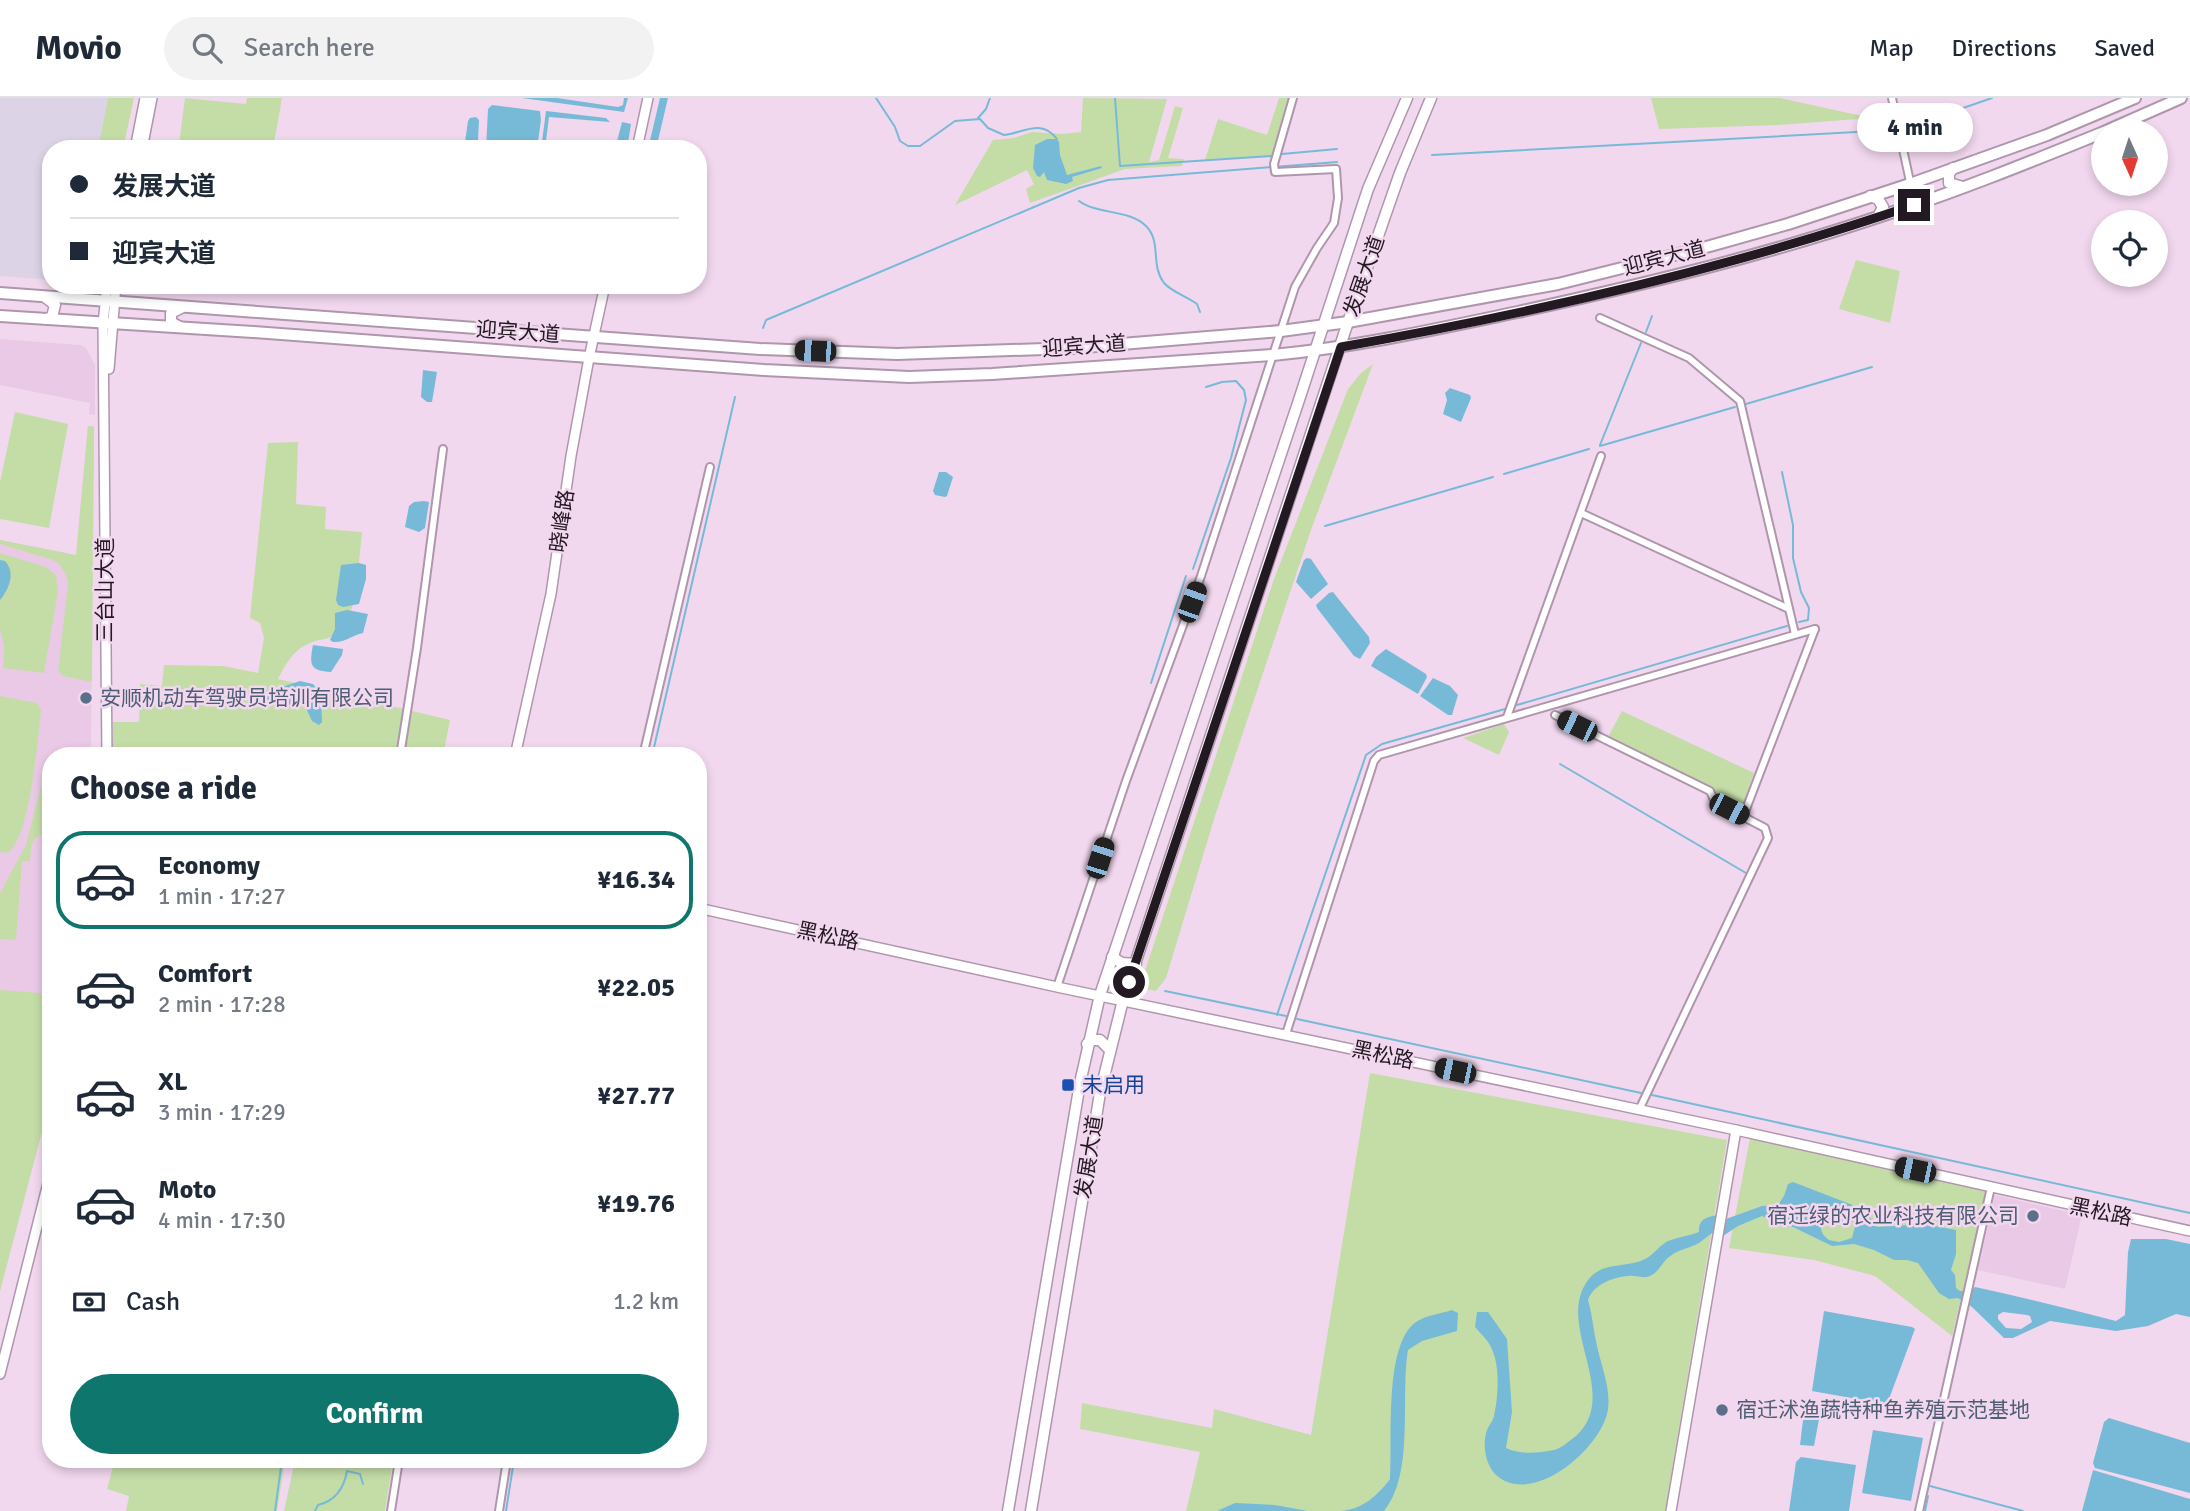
<!DOCTYPE html>
<meta charset="utf-8">
<style>
body{margin:0;font-family:Signika,"Noto Sans SC",sans-serif;background:#f2f2f3;color:#1f2937;height:100vh;display:flex;flex-direction:column;font-size:26px;white-space:nowrap}
*{box-sizing:border-box;margin:0}
p{font-size:23px;color:#747a83}
.icon{flex:none;width:38px;height:38px;fill:none;stroke:currentColor;stroke-width:2;stroke-linecap:round;stroke-linejoin:round}
.map{position:relative;flex:1;overflow:hidden}
.drawer{position:absolute;left:42px;top:649px;width:665px;height:721px;display:flex;flex-direction:column;background:#fff;border-radius:28px;box-shadow:0 4px 10px #0003}
.drawer>*{flex:none}
.top-card{position:absolute;left:42px;top:42px;width:665px;height:154px;border-radius:28px;box-shadow:0 4px 10px #0003;display:grid;align-content:center;height:154px;padding:0 28px;background:#fff}
.needle{width:46px;rotate:177deg}
.controls{position:absolute;left:2091px;top:21px;display:grid;gap:14px}
.controls a{display:grid;place-items:center;width:77px;height:77px;border-radius:50%;background:#fff;box-shadow:0 4px 10px #0003;font-size:35px}
.end{position:absolute;width:32px;height:32px;margin:-16px;border:9px solid #231922;background:#fff;box-shadow:0 0 0 4px #fff}
.from{border-radius:50%}
.bubble{position:absolute;height:49px;border-radius:24px;background:#fff;box-shadow:0 4px 10px #0003;font-size:23px;font-weight:700;line-height:49px;text-align:center}
.car{position:absolute;width:21px;height:42px;margin:-21px -10px;border-radius:9px;box-shadow:0 0 5px 2px #0007;background:linear-gradient(#222 24%,#8ab4d8 0 40%,#222 0 76%,#8ab4d8 0 86%,#222 0)}
.top-card b{display:flex;align-items:center;gap:24px;height:66px;font-size:26px}
.top-card b+b{border-top:2px solid #e0e1e3}
.top-card i{width:18px;height:18px;background:#1f2937}
ul{padding:0;list-style:none}
li{display:flex;align-items:center;gap:21px;height:98px;margin:0 14px 10px;padding:0 14px;border:4px solid transparent;border-radius:28px}
li div{flex:1}
li b{display:block;font-size:26px}
li em{font-style:normal;font-weight:700}
li.on{border-color:#0f766e}
li>.icon{width:63px;height:63px;stroke-width:1.5}
h2{padding:0 28px;font-size:32px;line-height:84px}
.pay{display:flex;align-items:center;gap:18px;height:77px;padding:0 28px;font-size:26px}
.pay p{margin-inline-start:auto}
.action{display:flex;gap:14px;margin-top:auto;padding:14px 28px}
.action a{flex:1;height:80px;border-radius:42px;background:#0f766e;color:#fff;font-size:28px;font-weight:700;line-height:80px;text-align:center}
header{display:flex;align-items:center;gap:42px;box-sizing:border-box;height:98px;padding:0 35px;background:#fff;border-bottom:2px solid #e0e1e3}
header strong{font-size:33px}
nav{display:flex;gap:38px;margin-inline-start:auto;font-size:24px}
.search{width:490px;height:63px;background:#f2f2f3;display:flex;align-items:center;gap:18px;box-sizing:border-box;padding:0 24px;border-radius:38px;color:#747a83;font-size:26px}
.map>svg:first-child{display:block}
</style>
<header>
<strong>Movio</strong>
<div class="search"><svg class="icon" aria-label="search" viewBox="0 0 24 24"><circle cx="10" cy="10" r="6"/><path d="M15 15l6 6"/></svg>Search here</div>
<nav><a>Map</a><a>Directions</a><a>Saved</a></nav>
</header>
<div class="map">
<svg width="2190" height="1413" viewBox="0 0 2190 1413">
<rect width="100%" height="100%" fill="#f2d8ef"/>
<g fill="#eac9e6">
<path d="M 0,241 L 81,247 L 86,250 L 95,267 L 95,317 L 89,316 L 90,305 L 0,287 Z"/>
<path d="M 88,328 L 94,328 L 91,658 L 51,658 L 51,999 L 0,1193 L 0,442 L 76,457 Z"/>
<path d="M 1995,1097 L 2082,1117 L 2065,1191 L 1978,1172 Z"/>
</g>
<path fill="#ddd3e7" d="M 0,0 L 108,0 L 98,51 L 51,51 L 51,182 L 0,178 Z"/>
<g fill="#c4dda7">
<path d="M 108,0 L 134,0 L 123,51 L 98,51 Z"/>
<path d="M 185,0 L 246,6 L 247,0 L 282,0 L 273,51 L 218,51 L 179,46 Z"/>
<path d="M 1083,0 L 1167,1 L 1149,64 L 1159,62 L 1175,8 L 1183,10 L 1168,60 L 1184,61 L 1182,68 L 1125,71 L 1030,105 L 1026,91 L 1034,86 L 1027,72 L 955,107 L 993,42 L 1014,40 L 1032,34 L 1062,36 L 1081,34 Z"/>
<path d="M 1279,0 L 1290,0 L 1274,58 L 1205,62 L 1218,21 L 1267,37 Z"/>
<path d="M 1651,0 L 1780,0 L 1871,20 L 1779,27 L 1659,31 Z"/>
<path d="M 1856,162 L 1900,173 L 1890,225 L 1839,211 Z"/>
<path d="M 1373,266 L 1311,432 L 1215,718 L 1166,880 L 1156,893 L 1145,891 L 1143,887 L 1144,876 L 1274,481 L 1348,291 L 1361,275 Z"/>
<path d="M 15,314 L 68,326 L 49,430 L 0,421 L 0,384 Z"/>
<path d="M 88,328 L 94,329 L 92,584 L 63,578 L 58,573 L 68,486 L 66,477 L 59,466 L 53,462 L 0,446 L 0,442 L 76,457 Z"/>
<path d="M 298,344 L 296,406 L 326,409 L 325,431 L 362,434 C 360,455 356,501 349,520 C 347,526 340,534 335,537 C 327,542 318,541 310,545 C 294,551 285,567 278,581 L 450,622 L 443,658 L 113,658 L 113,624 L 139,624 L 140,586 L 162,588 L 164,567 L 223,568 L 258,575 L 264,540 L 260,525 L 250,520 L 268,345 Z"/>
<path d="M 0,455 L 46,469 L 56,477 L 58,493 L 44,575 L 3,570 L 4,550 L 0,531 Z"/>
<path d="M 0,598 L 37,605 L 41,612 C 38,639 30,743 7,755 L 0,754 Z"/>
<path d="M 1622,613 L 1754,675 L 1741,712 L 1718,701 L 1712,689 L 1608,639 Z"/>
<path d="M 1504,626 L 1509,634 L 1499,657 L 1463,640 Z"/>
<path d="M 51,682 L 51,737 C 29,736 32,746 30,763 L 22,763 L 16,842 L 0,841 L 0,795 L 26,747 L 41,688 Z"/>
<path d="M 0,892 L 51,896 L 51,999 L 0,1193 Z"/>
<path d="M 1370,975 L 1727,1042 L 1665,1413 L 1186,1413 L 1200,1354 L 1080,1331 L 1082,1305 L 1212,1330 L 1214,1311 L 1311,1337 Z"/>
<path d="M 1750,1040 L 1984,1091 L 1986,1096 L 1952,1238 L 1875,1178 L 1814,1162 L 1729,1150 Z"/>
<path d="M 115,1362 L 285,1362 L 277,1413 L 126,1413 L 129,1398 L 107,1391 Z"/>
<path d="M 295,1362 L 347,1362 L 377,1369 L 379,1362 L 393,1362 L 385,1413 L 284,1413 Z"/>
</g>
<g fill="#77bad7" fill-rule="evenodd">
<path d="M 522,0 L 557,0 L 618,9 L 623,7 L 624,0 L 628,0 L 624,14 Z"/>
<path d="M 660,0 L 668,0 L 656,51 L 648,51 Z"/>
<path d="M 492,7 L 540,13 L 541,22 L 537,51 L 486,51 L 488,11 Z"/>
<path d="M 546,13 L 606,20 L 610,24 L 549,19 L 545,51 L 541,51 Z"/>
<path d="M 476,19 L 479,22 L 478,43 L 468,44 L 466,51 L 464,51 L 468,23 L 470,20 Z"/>
<path d="M 622,24 L 631,26 L 627,51 L 615,51 Z"/>
<path d="M 1047,41 L 1056,41 L 1059,44 L 1060,57 L 1067,77 L 1101,68 L 1102,70 L 1072,79 L 1073,83 L 1066,86 L 1047,82 L 1044,74 L 1040,79 L 1037,78 L 1033,70 L 1035,47 Z"/>
<path d="M 423,272 L 437,274 L 432,304 L 427,304 L 421,299 Z"/>
<path d="M 1450,290 L 1470,297 L 1471,300 L 1461,324 L 1443,316 L 1447,302 L 1445,295 Z"/>
<path d="M 939,374 L 946,374 L 953,379 L 947,398 L 945,399 L 935,397 L 933,393 Z"/>
<path d="M 424,403 L 429,404 L 425,430 L 419,434 L 405,429 L 409,408 L 414,404 Z"/>
<path d="M 1307,460 L 1311,461 L 1328,486 L 1311,501 L 1296,484 L 1304,462 Z"/>
<path d="M 0,462 L 5,463 C 16,475 9,491 0,502 Z"/>
<path d="M 359,465 L 366,467 L 366,481 L 359,506 L 343,509 L 338,507 L 336,502 L 341,467 Z"/>
<path d="M 1329,495 L 1333,494 L 1369,539 L 1370,545 L 1360,561 L 1354,558 L 1317,510 L 1316,507 Z"/>
<path d="M 347,512 L 368,516 L 363,535 C 352,537 345,545 333,544 L 330,542 L 335,531 L 335,515 Z"/>
<path d="M 313,547 L 343,551 L 342,557 L 331,574 C 310,573 309,567 313,547 Z"/>
<path d="M 1386,551 L 1426,576 L 1427,579 L 1418,596 L 1371,568 L 1376,559 Z"/>
<path d="M 1433,580 L 1450,588 L 1458,597 L 1452,617 L 1448,617 L 1420,598 Z"/>
<path d="M 300,583 L 313,586 L 321,596 L 322,624 L 319,627 L 312,623 L 305,608 C 287,607 262,608 255,589 L 270,593 Z"/>
<path d="M 1793,1084 L 1863,1111 L 1877,1129 L 1925,1126 L 1956,1132 L 1956,1156 L 1951,1172 L 1955,1177 L 1956,1190 L 1960,1193 L 1970,1193 L 1975,1189 C 2022,1199 2069,1211 2116,1223 L 2125,1217 L 2128,1154 L 2131,1141 L 2166,1141 L 2190,1146 L 2190,1219 L 2176,1216 L 2148,1228 L 2116,1233 L 2050,1223 L 2013,1240 L 2004,1240 L 1972,1209 L 1958,1200 L 1949,1201 L 1939,1195 L 1918,1165 L 1907,1162 L 1894,1162 L 1874,1152 L 1854,1146 L 1832,1148 L 1793,1129 L 1784,1129 L 1762,1118 L 1738,1128 L 1723,1138 L 1726,1121 L 1762,1108 L 1778,1107 L 1784,1098 L 1788,1086 ZM 1824,1122 L 1839,1127 L 1853,1124 L 1855,1128 L 1852,1140 L 1839,1144 L 1829,1142 C 1822,1137 1818,1130 1824,1122 ZM 2003,1214 L 2027,1217 L 2030,1218 L 2032,1224 L 2021,1231 L 2006,1230 L 1998,1221 L 1998,1217 Z"/>
<path d="M 1719,1117 L 1717,1133 C 1709,1136 1705,1141 1699,1145 C 1688,1151 1681,1150 1669,1159 C 1662,1164 1659,1174 1650,1178 C 1643,1181 1636,1177 1628,1178 C 1613,1179 1593,1187 1588,1202 C 1592,1215 1593,1229 1596,1243 C 1600,1266 1611,1288 1608,1311 C 1603,1349 1533,1410 1496,1377 C 1485,1366 1482,1346 1487,1332 C 1489,1327 1493,1323 1494,1318 C 1498,1300 1500,1271 1493,1254 C 1490,1244 1482,1237 1475,1229 L 1477,1214 L 1488,1214 L 1507,1241 L 1512,1314 L 1506,1350 C 1521,1357 1538,1355 1554,1352 C 1562,1350 1569,1343 1576,1338 C 1621,1297 1557,1230 1586,1185 C 1601,1161 1626,1172 1647,1160 C 1655,1155 1660,1147 1668,1143 C 1678,1139 1689,1138 1699,1134 C 1698,1121 1708,1118 1719,1117 Z"/>
<path d="M 1452,1212 L 1458,1215 L 1457,1233 L 1422,1243 L 1408,1252 C 1400,1300 1415,1375 1384,1413 L 1342,1413 C 1364,1410 1377,1398 1390,1381 C 1393,1345 1383,1247 1416,1224 C 1426,1217 1440,1216 1452,1212 Z"/>
<path d="M 1824,1213 L 1912,1229 L 1915,1231 L 1889,1301 L 1885,1306 L 1812,1293 Z"/>
<path d="M 1804,1314 L 1820,1316 L 1814,1348 L 1800,1347 Z"/>
<path d="M 2109,1320 L 2190,1345 L 2190,1395 L 2095,1370 L 2093,1365 L 2104,1324 Z"/>
<path d="M 1873,1332 L 1923,1340 L 1911,1403 L 1862,1395 Z"/>
<path d="M 1801,1359 L 1856,1367 L 1849,1413 L 1789,1413 L 1796,1364 Z"/>
<path d="M 2093,1372 L 2190,1401 L 2190,1413 L 2082,1413 Z"/>
<path d="M 1235,1405 L 1275,1407 L 1308,1413 L 1217,1413 Z"/>
</g>
<g fill="none" stroke-linecap="round" stroke-linejoin="round">
<g stroke="#77bad7" stroke-width="2">
<path d="M 876,0 L 895,29 L 900,43 L 908,48 L 920,48 L 955,23 L 980,21 L 988,30 L 1004,37 C 1023,35 1041,20 1057,41"/>
<path d="M 1115,0 L 1120,68 L 1271,58"/>
<path d="M 978,20 L 986,11 L 990,0"/>
<path d="M 1905,30 L 1992,0"/>
<path d="M 1282,56 L 1337,51"/>
<path d="M 1432,57 L 1893,32"/>
<path d="M 1079,103 C 1098,117 1129,111 1146,128 C 1162,144 1150,167 1164,185 C 1172,194 1186,198 1197,206 L 1200,214"/>
<path d="M 763,230 L 766,222 L 1079,90 L 1108,82 L 1337,64"/>
<path d="M 1646,234 L 1652,218"/>
<path d="M 1746,306 L 1872,269"/>
<path d="M 1600,347 L 1641,245"/>
<path d="M 1600,348 L 1735,309"/>
<path d="M 1782,374 L 1793,427 L 1793,460 L 1801,494 L 1809,510 L 1808,522 L 1799,524"/>
<path d="M 1504,376 L 1589,351"/>
<path d="M 1325,428 L 1493,379"/>
<path d="M 1193,471 L 1231,360 L 1246,302 L 1244,292 L 1236,283 L 1222,284 L 1206,289"/>
<path d="M 1151,585 L 1186,478"/>
<path d="M 1517,607 L 1787,528"/>
<path d="M 652,658 L 735,299"/>
<path d="M 1560,666 L 1746,775"/>
<path d="M 1165,893 L 1286,918"/>
<path d="M 1277,917 L 1366,657 L 1382,646 L 1505,611"/>
<path d="M 1297,921 L 1641,995"/>
<path d="M 1652,997 L 2190,1115"/>
<path d="M 1930,1388 L 2023,1413"/>
<path d="M 275,1413 L 282,1362"/>
<path d="M 315,1413 L 318,1407 C 335,1403 344,1390 347,1373 L 360,1376 L 363,1386"/>
<path d="M 506,1413 L 514,1362"/>
<path d="M 1925,1413 L 1928,1398"/>
</g>
<defs>
<g id="street">
<path d="M 1892,0 L 1915,107"/>
<path d="M 1600,220 L 1689,260 L 1740,303 L 1795,536"/>
<path d="M 1581,415 L 1789,511"/>
<path d="M 1555,617 L 1710,693 L 1715,704 L 1765,730 L 1768,740 L 1639,1012"/>
<path d="M 1507,619 L 1601,358"/>
<path d="M 400,658 L 417,550 L 443,351"/>
<path d="M 643,658 L 710,369"/>
<path d="M 1743,719 L 1815,531"/>
<path d="M 1057,889 L 1126,683 L 1201,478 L 1295,189 L 1317,150 L 1334,125 L 1338,100 L 1336,71 L 1275,74 L 1274,66 L 1293,0"/>
<path d="M 1286,936 L 1374,663 L 1379,657 L 1815,531"/>
<path d="M 391,1413 L 399,1362"/>
<path d="M 499,1413 L 507,1362"/>
<path d="M 1919,1413 L 1991,1089"/>
</g>
<g id="secondary">
<path d="M 135,51 L 145,0"/>
<path d="M 142,51 L 152,0"/>
<path d="M 637,51 L 648,0"/>
<path d="M 109,271 L 116,187"/>
<path d="M 107,658 L 103,226 L 107,187"/>
<path d="M 515,658 L 551,496 L 571,358 L 589,260 L 605,187"/>
<path d="M 698,810 L 1057,889 L 1736,1032 L 2190,1133"/>
<path d="M 0,1276 L 51,1073"/>
<path d="M 1671,1413 L 1736,1032"/>
</g>
<g id="primary">
<path d="M 1953,70 L 1949,76 L 1949,85 L 1963,89"/>
<path d="M 1870,98 L 1878,101 L 1883,109 L 1878,119"/>
<path d="M 45,199 L 55,207 L 52,219 L 46,221"/>
<path d="M 180,229 L 171,224 L 171,215 L 183,209"/>
<path d="M 1112,859 L 1122,865 L 1136,866"/>
<path d="M 1087,946 L 1092,942 L 1100,942 L 1110,952"/>
<path d="M 1008,1413 L 1080,985 L 1100,897 L 1298,305 L 1368,91 L 1407,0"/>
<path d="M 1031,1413 L 1100,995 L 1123,902 L 1348,224 L 1400,75 L 1431,0"/>
</g>
<g id="highway">
<path d="M 2106,33 L 2181,0"/>
<path d="M 0,195 L 760,251 L 897,256 L 1072,250 L 1281,233 L 1348,224 L 1558,186 L 1710,148 L 1788,126 L 1910,86 L 2047,37 L 2135,0"/>
<path d="M 0,218 L 253,234 L 764,272 L 909,279 L 992,276 L 1273,257 C 1356,249 1437,231 1518,214 C 1641,187 1762,158 1881,118 C 1956,94 2030,64 2104,34"/>
</g>
</defs>
<use href="#street" stroke="#af96ac" stroke-width="10"/>
<use href="#secondary" stroke="#af96ac" stroke-width="12"/>
<use href="#primary" stroke="#af96ac" stroke-width="13"/>
<use href="#highway" stroke="#af96ac" stroke-width="14"/>
<use href="#street" stroke="#fff" stroke-width="6"/>
<use href="#secondary" stroke="#fff" stroke-width="9"/>
<use href="#primary" stroke="#fff" stroke-width="10"/>
<use href="#highway" stroke="#fff" stroke-width="10"/>
</g>
<g fill="none" stroke-linecap="round" stroke-linejoin="round">
<path stroke="#231922" stroke-width="9" d="M 1129,884 L 1341,249 C 1535,215 1728,171 1914,107"/>
</g>
<g fill="#5c6f8a" stroke="#f2d8ef" stroke-width="2.5">
<circle cx="86" cy="600" r="7"/>
<circle cx="2033" cy="1118" r="7"/>
<circle cx="1722" cy="1312" r="7"/>
</g>
<rect fill="#1a4fb4" stroke="#f2d8ef" stroke-width="2.5" x="1061" y="980" width="14" height="14" rx="3.5"/>
<g text-anchor="middle" stroke-width="5" stroke-linejoin="round" paint-order="stroke">
<g font-size="21" fill="#231922" stroke="#f2d8ef">
<text transform="translate(1664 160) rotate(-14)" y="7">迎宾大道</text>
<text transform="translate(1364 178) rotate(-71)" y="7">发展大道</text>
<text transform="translate(518 234) rotate(4)" y="7">迎宾大道</text>
<text transform="translate(1084 248) rotate(-4)" y="7">迎宾大道</text>
<text transform="translate(562 423) rotate(-82)" y="7">晓峰路</text>
<text transform="translate(105 492) rotate(-90)" y="7">三台山大道</text>
<text transform="translate(828 838) rotate(12)" y="7">黑松路</text>
<text transform="translate(1383 957) rotate(12)" y="7">黑松路</text>
<text transform="translate(1089 1059) rotate(-81)" y="7">发展大道</text>
<text transform="translate(2101 1114) rotate(12)" y="7">黑松路</text>
</g>
<g font-size="21" fill="#4e5e75" stroke="#f2d8ef" text-anchor="start">
<text x="100" y="607">安顺机动车驾驶员培训有限公司</text>
<text x="2019" y="1125" text-anchor="end">宿迁绿的农业科技有限公司</text>
<text x="1736" y="1319">宿迁沭渔蔬特种鱼养殖示范基地</text>
</g>
<g font-size="21" fill="#164399" stroke="#f2d8ef" text-anchor="start">
<text x="1082" y="994">未启用</text>
</g>
</g>
</svg>
<div class="controls">
<a><svg class="needle" viewBox="-14 -14 28 28"><path d="M0-13l5 13h-10z" fill="#e53935"/><path d="M0 13l5-13h-10z" fill="#747a83"/></svg></a>
<a><svg class="icon" aria-label="locate" viewBox="0 0 24 24"><circle cx="12" cy="12" r="6"/><path d="M12 2v4M12 18v4M2 12h4M18 12h4"/></svg></a>
</div>
<i class="end from" style="left:1129px;top:884px"></i>
<i class="end" style="left:1914px;top:107px"></i>
<div class="bubble" style="left:1857px;top:5px;width:116px">4 min</div>
<i class="car" style="left:815px;top:253px;rotate:272deg"></i>
<i class="car" style="left:1192px;top:504px;rotate:20deg"></i>
<i class="car" style="left:1577px;top:628px;rotate:296deg"></i>
<i class="car" style="left:1729px;top:711px;rotate:117deg"></i>
<i class="car" style="left:1100px;top:760px;rotate:18deg"></i>
<i class="car" style="left:1455px;top:973px;rotate:282deg"></i>
<i class="car" style="left:1915px;top:1072px;rotate:282deg"></i>
<div class="top-card">
<b><i class="from"></i>发展大道</b>
<b><i></i>迎宾大道</b>
</div>
<section class="drawer">
<h2>Choose a ride</h2>
<ul>
<li class="on"><svg class="icon" aria-label="car" viewBox="0 0 24 24"><path d="M5 17H2v-5l4-1 3-4h7l3 4 3 1v5h-3M9 17h6M6 11h13"/><circle cx="7" cy="17" r="2"/><circle cx="17" cy="17" r="2"/></svg><div><b>Economy</b><p>1 min · 17:27</p></div><em>¥16.34</em></li>
<li><svg class="icon" aria-label="car" viewBox="0 0 24 24"><path d="M5 17H2v-5l4-1 3-4h7l3 4 3 1v5h-3M9 17h6M6 11h13"/><circle cx="7" cy="17" r="2"/><circle cx="17" cy="17" r="2"/></svg><div><b>Comfort</b><p>2 min · 17:28</p></div><em>¥22.05</em></li>
<li><svg class="icon" aria-label="car" viewBox="0 0 24 24"><path d="M5 17H2v-5l4-1 3-4h7l3 4 3 1v5h-3M9 17h6M6 11h13"/><circle cx="7" cy="17" r="2"/><circle cx="17" cy="17" r="2"/></svg><div><b>XL</b><p>3 min · 17:29</p></div><em>¥27.77</em></li>
<li><svg class="icon" aria-label="car" viewBox="0 0 24 24"><path d="M5 17H2v-5l4-1 3-4h7l3 4 3 1v5h-3M9 17h6M6 11h13"/><circle cx="7" cy="17" r="2"/><circle cx="17" cy="17" r="2"/></svg><div><b>Moto</b><p>4 min · 17:30</p></div><em>¥19.76</em></li>
</ul>
<div class="pay"><svg class="icon" aria-label="cash" viewBox="0 0 24 24"><path d="M3 7h18v10H3z"/><circle cx="12" cy="12" r="2"/></svg>Cash<p>1.2 km</p></div>
<div class="action"><a>Confirm</a></div>
</section>
</div>
